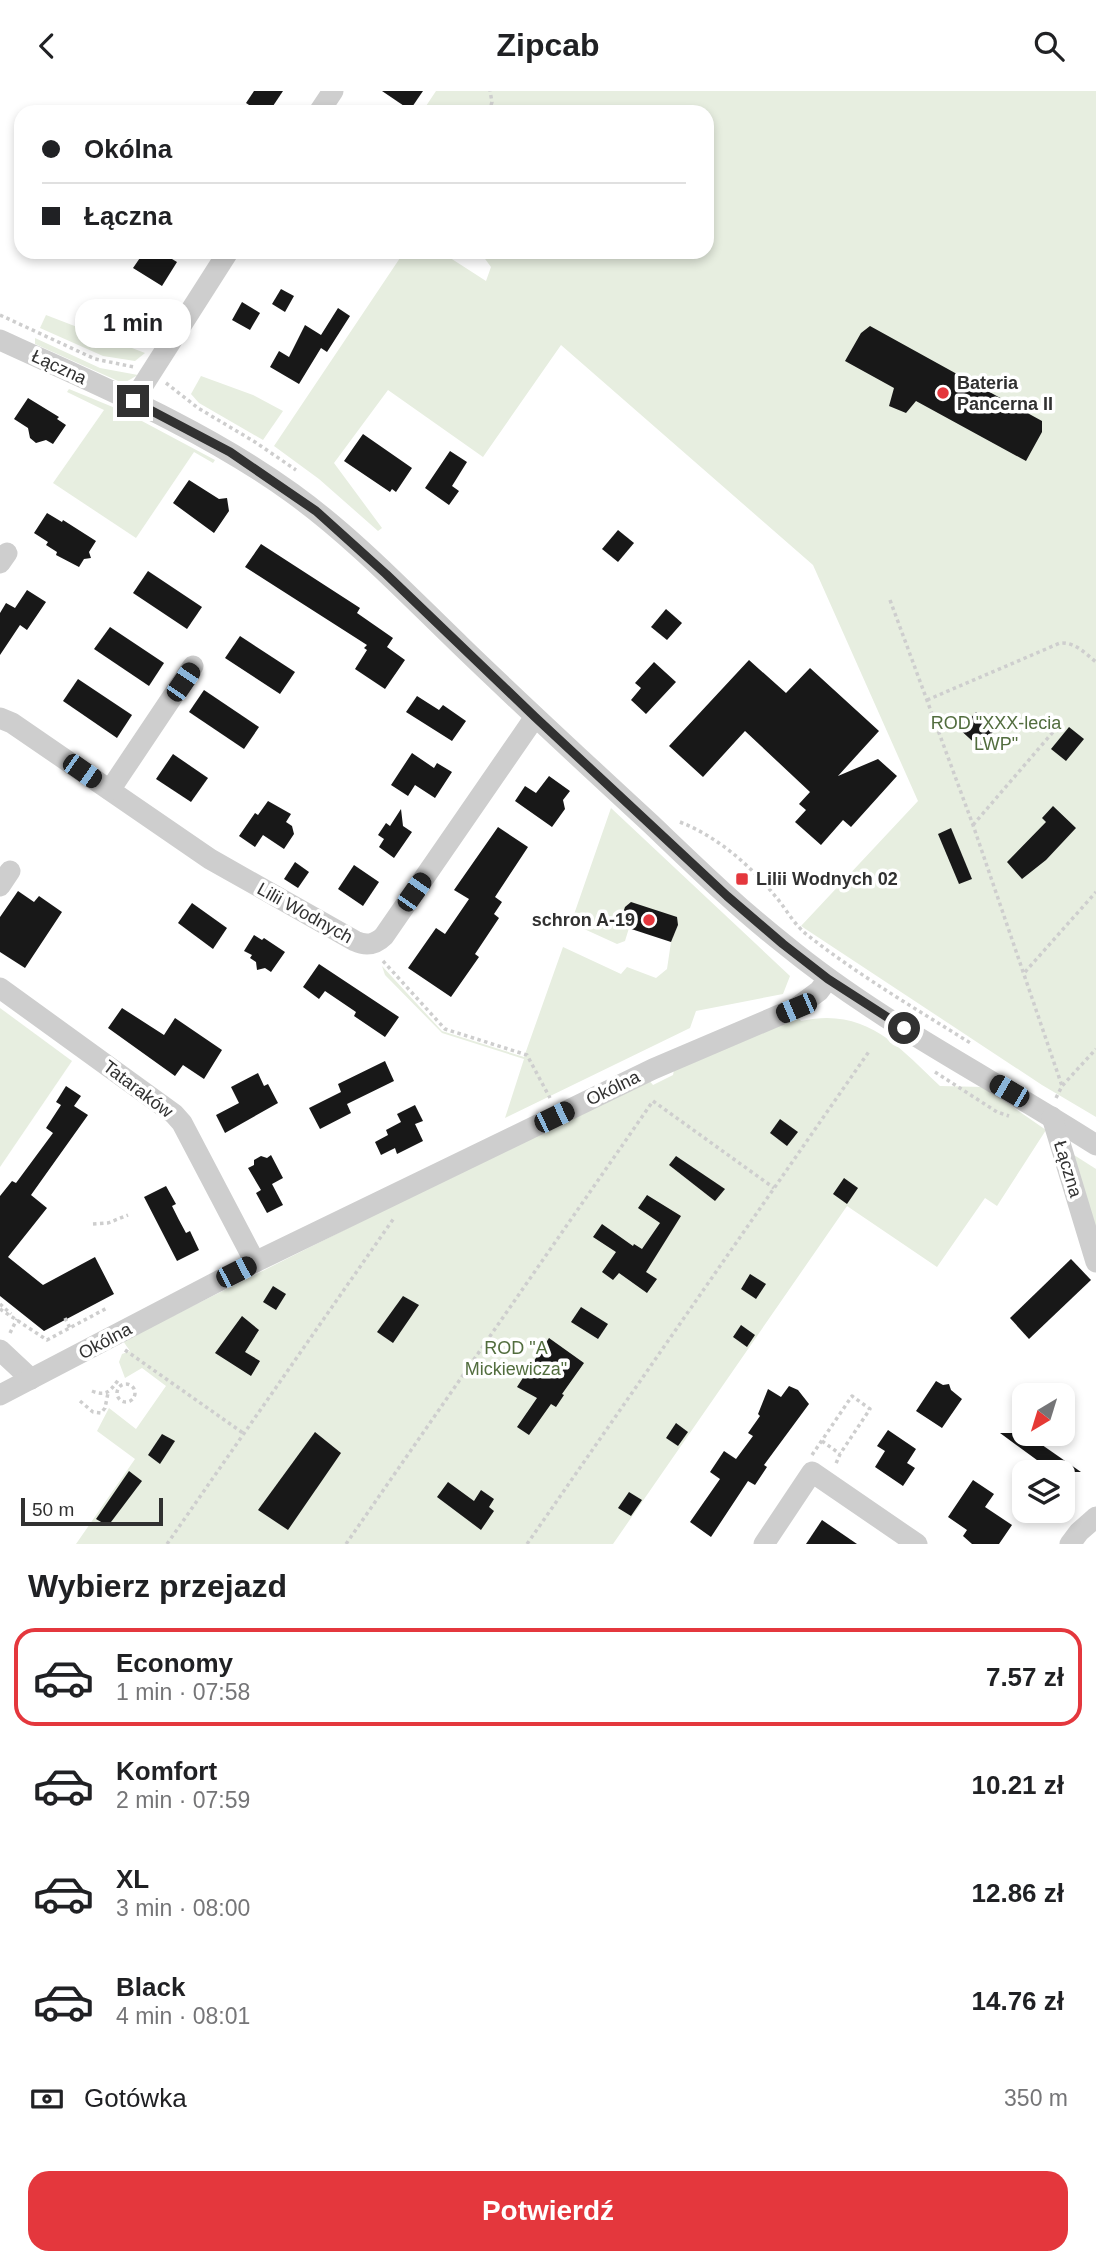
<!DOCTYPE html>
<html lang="pl">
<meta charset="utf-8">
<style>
body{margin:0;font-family:Arial,sans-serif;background:#f2f2f2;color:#202124;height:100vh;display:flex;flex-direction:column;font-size:26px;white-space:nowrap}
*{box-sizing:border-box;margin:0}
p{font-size:23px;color:#757577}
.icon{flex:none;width:38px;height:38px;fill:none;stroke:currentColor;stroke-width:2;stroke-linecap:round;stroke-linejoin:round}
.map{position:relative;height:1453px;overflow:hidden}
.sheet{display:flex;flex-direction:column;background:#fff;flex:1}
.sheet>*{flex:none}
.top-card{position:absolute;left:14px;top:14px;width:700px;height:154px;border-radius:21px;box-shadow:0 4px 10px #0003;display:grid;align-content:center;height:154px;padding:0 28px;background:#fff}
.needle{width:46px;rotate:218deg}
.controls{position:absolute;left:1012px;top:1292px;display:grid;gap:14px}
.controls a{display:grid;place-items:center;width:63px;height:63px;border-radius:14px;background:#fff;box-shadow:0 4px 10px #0003;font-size:35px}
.scale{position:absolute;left:21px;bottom:18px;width:142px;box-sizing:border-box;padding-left:7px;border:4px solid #313131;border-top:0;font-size:19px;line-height:24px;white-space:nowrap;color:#313131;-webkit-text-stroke:5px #fff;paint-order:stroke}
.end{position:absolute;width:32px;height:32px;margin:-16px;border:9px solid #313131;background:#fff;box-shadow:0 0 0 4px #fff}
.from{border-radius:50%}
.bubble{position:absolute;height:49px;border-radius:21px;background:#fff;box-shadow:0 4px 10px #0003;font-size:23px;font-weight:600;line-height:49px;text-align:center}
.car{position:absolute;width:21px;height:42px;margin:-21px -10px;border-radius:9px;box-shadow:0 0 5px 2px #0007;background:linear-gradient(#222 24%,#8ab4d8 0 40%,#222 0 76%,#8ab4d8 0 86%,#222 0)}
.top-card b{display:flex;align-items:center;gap:24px;height:66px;font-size:26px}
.top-card b+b{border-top:2px solid #e0e0e0}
.top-card i{width:18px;height:18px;background:#202124}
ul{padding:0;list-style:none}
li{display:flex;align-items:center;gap:21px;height:98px;margin:0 14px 10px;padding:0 14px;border:4px solid transparent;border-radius:21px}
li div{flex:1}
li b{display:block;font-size:26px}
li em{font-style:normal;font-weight:600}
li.active{border-color:#e4373d}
li>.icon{width:63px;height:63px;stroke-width:1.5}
h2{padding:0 28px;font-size:32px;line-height:84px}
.pay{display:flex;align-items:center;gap:18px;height:77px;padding:0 28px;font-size:26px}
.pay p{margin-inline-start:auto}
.cta{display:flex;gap:14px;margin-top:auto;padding:14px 28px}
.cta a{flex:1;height:80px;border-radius:21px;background:#e4373d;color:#fff;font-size:28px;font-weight:600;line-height:80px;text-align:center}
header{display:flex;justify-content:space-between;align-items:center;height:91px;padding:0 28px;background:#fff;font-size:32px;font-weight:600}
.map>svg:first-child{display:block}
</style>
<header><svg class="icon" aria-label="back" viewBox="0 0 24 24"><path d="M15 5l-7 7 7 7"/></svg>Zipcab<svg class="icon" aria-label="search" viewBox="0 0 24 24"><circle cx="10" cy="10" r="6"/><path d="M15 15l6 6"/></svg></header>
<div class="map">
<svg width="1096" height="1453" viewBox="0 0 1096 1453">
<rect width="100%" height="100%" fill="#fff"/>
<g fill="#e7eee0">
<path d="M 436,0 L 1096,0 L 1096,1026 L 1042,994 L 801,835 L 918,710 L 813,474 L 561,254 L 483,366 L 388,299 L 334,372 L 382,437 L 378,440 L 319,388 L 274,355 L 404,161 L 441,161 L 486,190 L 491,176 L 480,161 L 707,161 L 707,21 L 422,21 Z"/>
<path d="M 46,224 L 145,262 L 135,270 L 103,265 L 40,237 Z"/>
<path d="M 35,247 L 100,277 L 138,284 L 124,292 L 118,290 L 35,253 Z"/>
<path d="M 201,285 L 253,304 L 283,320 L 263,349 L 199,312 L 191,303 Z"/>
<path d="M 69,298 L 125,321 L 215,369 L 213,372 L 194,361 L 136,447 L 53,392 L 104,319 L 67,301 Z"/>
<path d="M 611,717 L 790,885 L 783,903 L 696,920 L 690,937 L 505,1027 L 524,968 L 442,942 L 385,884 L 382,875 L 442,940 L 524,966 L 563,856 L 621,883 L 627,876 L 656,887 L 667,878 L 671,851 L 678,834 L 620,834 L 629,837 L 625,850 L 617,853 L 571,832 Z"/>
<path d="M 0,917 L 72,970 L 0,1076 Z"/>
<path d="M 797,925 L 801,930 C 865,916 897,954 940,995 L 984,996 L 1046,1039 L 997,1115 L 985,1107 L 937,1176 L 847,1115 L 613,1453 L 76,1453 L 135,1368 L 97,1340 L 109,1317 L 136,1338 L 166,1295 L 142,1277 L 125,1287 L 119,1271 L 122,1263 L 130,1260 L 123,1250 L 647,987 L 653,994 L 673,984 L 674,979 Z"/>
<path d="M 1074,1064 L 1096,1078 L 1096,1142 Z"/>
</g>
<g fill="#181818">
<path d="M 254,0 L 283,0 L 269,21 L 260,21 L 246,12 Z"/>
<path d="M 382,0 L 423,0 L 410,19 Z"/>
<path d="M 144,161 L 167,161 L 167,165 L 177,171 L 162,195 L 133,177 Z"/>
<path d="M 281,198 L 294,205 L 285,221 L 272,213 Z"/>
<path d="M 242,211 L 260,222 L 250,239 L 232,229 Z"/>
<path d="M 338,217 L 350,225 L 327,261 L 321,257 L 299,293 L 270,276 L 279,260 L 289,266 L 305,234 L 321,244 Z"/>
<path d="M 870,235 L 1042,330 L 1042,341 L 1026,370 L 916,310 L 906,322 L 889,315 L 894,297 L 845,270 L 861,242 Z"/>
<path d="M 28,307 L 59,326 L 57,328 L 66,334 L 53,353 L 46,349 L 36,352 L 30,347 L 28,337 L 14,328 Z"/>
<path d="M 363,343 L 412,377 L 396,401 L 392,398 L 390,401 L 344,370 Z"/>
<path d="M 450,360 L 467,371 L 452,395 L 459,400 L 449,414 L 425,397 Z"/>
<path d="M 189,389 L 219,408 L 227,407 L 229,420 L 214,442 L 173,412 Z"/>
<path d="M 47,422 L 62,431 L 63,429 L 96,450 L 89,461 L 91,467 L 84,468 L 79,476 L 56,464 L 57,461 L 46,454 L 48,451 L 34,442 Z"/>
<path d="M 618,439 L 634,452 L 618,471 L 602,458 Z"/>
<path d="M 261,453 L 360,517 L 357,522 L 393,547 L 387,556 L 405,569 L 385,598 L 355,578 L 367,559 L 364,557 L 367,554 L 245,476 Z"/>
<path d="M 148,480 L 202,516 L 187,538 L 133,502 Z"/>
<path d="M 27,499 L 46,511 L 27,539 L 20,534 L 0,564 L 0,522 L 6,512 L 15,517 Z"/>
<path d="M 666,518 L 682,532 L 667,549 L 651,536 Z"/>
<path d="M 110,536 L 164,572 L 149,595 L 94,558 Z"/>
<path d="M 240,545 L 295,581 L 280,603 L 225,567 Z"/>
<path d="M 749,569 L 786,602 L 810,577 L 879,640 L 838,685 L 878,668 L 897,685 L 851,736 L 843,729 L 821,754 L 795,731 L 806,719 L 799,713 L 810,701 L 745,640 L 703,686 L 669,655 Z"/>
<path d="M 654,571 L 676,591 L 646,623 L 631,609 L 641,597 L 635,592 Z"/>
<path d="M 78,588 L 132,624 L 117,647 L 63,610 Z"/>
<path d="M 204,599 L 259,636 L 244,658 L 189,621 Z"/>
<path d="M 417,605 L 439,619 L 443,614 L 466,630 L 452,650 L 406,621 Z"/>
<path d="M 976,621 L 996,637 L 980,657 L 957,636 L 966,625 L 970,628 Z"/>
<path d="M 1069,636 L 1084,648 L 1066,670 L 1051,658 Z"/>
<path d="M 412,662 L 434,677 L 437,672 L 452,681 L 435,707 L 415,694 L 408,705 L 391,694 Z"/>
<path d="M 173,663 L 208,687 L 191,711 L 156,688 Z"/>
<path d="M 549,685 L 570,700 L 563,709 L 565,718 L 552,736 L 515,710 L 525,695 L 536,702 Z"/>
<path d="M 268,710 L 291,723 L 286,731 L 292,735 L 294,743 L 284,758 L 263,744 L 255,756 L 239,745 L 255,722 L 258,724 Z"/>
<path d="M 1053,715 L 1076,737 L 1046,769 L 1022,788 L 1007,771 L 1046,731 L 1042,727 Z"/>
<path d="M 401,718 L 403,735 L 412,741 L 394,767 L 379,756 L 384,748 L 378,744 L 386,732 L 390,735 Z"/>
<path d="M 498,736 L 528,756 L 495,806 L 502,811 L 494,823 L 499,827 L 475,863 L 479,866 L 451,906 L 408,877 L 436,837 L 445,843 L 469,808 L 454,799 Z"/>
<path d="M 951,737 L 972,788 L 959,793 L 938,743 Z"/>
<path d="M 295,771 L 309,781 L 298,797 L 284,788 Z"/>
<path d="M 354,774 L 379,791 L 363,815 L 338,798 Z"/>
<path d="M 18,800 L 34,811 L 39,805 L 62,821 L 25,877 L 0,861 L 0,826 Z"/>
<path d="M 631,811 L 677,826 L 678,834 L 671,851 L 619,834 L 625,816 Z"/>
<path d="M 192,812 L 227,837 L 213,858 L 178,832 Z"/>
<path d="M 254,844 L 262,849 L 264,847 L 285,861 L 271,881 L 265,877 L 257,879 L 256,871 L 250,867 L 252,864 L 244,860 Z"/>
<path d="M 319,873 L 399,926 L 385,946 L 354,925 L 356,921 L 325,900 L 319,908 L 303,896 Z"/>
<path d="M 122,917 L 164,944 L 175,927 L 222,959 L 204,988 L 183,974 L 175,985 L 108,937 Z"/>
<path d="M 385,970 L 394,990 L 347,1013 L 351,1022 L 320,1038 L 309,1017 L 341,1001 L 338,993 Z"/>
<path d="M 258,982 L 264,995 L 268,993 L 278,1012 L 225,1042 L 216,1024 L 239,1012 L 231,996 Z"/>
<path d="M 66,995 L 81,1005 L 74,1015 L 88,1024 L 31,1104 L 47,1117 L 8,1166 L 43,1194 L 95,1166 L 114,1203 L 44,1240 L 0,1205 L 0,1105 L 12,1090 L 16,1092 L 53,1042 L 46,1037 L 61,1014 L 56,1011 Z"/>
<path d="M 415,1014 L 423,1030 L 415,1033 L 423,1050 L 397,1063 L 395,1057 L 381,1064 L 375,1051 L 388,1044 L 386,1039 L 401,1031 L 397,1023 Z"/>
<path d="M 780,1028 L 798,1041 L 787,1055 L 770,1042 Z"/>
<path d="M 271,1064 L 283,1087 L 272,1093 L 283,1114 L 267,1122 L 256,1102 L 261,1099 L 248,1077 L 254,1074 L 254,1069 L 261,1065 L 267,1067 Z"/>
<path d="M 676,1065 L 725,1098 L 715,1110 L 669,1074 Z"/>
<path d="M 844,1087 L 858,1097 L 847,1113 L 833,1103 Z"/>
<path d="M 166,1095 L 176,1113 L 172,1115 L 179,1129 L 186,1142 L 190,1140 L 199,1159 L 177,1170 L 144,1106 Z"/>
<path d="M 647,1104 L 681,1125 L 646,1181 L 657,1188 L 647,1202 L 619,1182 L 613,1189 L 602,1181 L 616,1161 L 593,1146 L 602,1133 L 633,1155 L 634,1153 L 642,1158 L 660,1132 L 638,1117 Z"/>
<path d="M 1071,1168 L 1091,1189 L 1029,1248 L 1010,1227 Z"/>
<path d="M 750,1183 L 766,1193 L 756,1208 L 741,1198 Z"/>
<path d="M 273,1195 L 286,1203 L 276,1219 L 263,1211 Z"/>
<path d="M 403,1205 L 419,1214 L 393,1252 L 377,1241 Z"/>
<path d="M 581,1216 L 608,1233 L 598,1248 L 571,1231 Z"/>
<path d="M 242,1225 L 259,1239 L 245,1261 L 260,1270 L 251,1285 L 215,1262 Z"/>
<path d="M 741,1234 L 755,1244 L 747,1256 L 733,1246 Z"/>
<path d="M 549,1247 L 584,1272 L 562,1303 L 564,1304 L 556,1316 L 551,1313 L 529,1344 L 517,1336 L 537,1307 L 517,1296 Z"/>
<path d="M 936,1290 L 943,1294 L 949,1293 L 951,1299 L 962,1308 L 942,1337 L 916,1320 Z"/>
<path d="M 789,1295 L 798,1299 L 809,1313 L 764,1374 L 767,1376 L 755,1394 L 748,1390 L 711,1446 L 690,1431 L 720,1388 L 710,1381 L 724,1360 L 736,1368 L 753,1345 L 748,1342 L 760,1325 L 758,1323 L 768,1298 L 781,1306 Z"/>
<path d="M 676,1332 L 688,1341 L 678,1355 L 666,1347 Z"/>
<path d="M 888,1339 L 916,1358 L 907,1372 L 915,1377 L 903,1395 L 875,1376 L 885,1360 L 877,1355 Z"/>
<path d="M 315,1341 L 341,1362 L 288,1439 L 258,1419 Z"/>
<path d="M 1000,1342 L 1039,1342 L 1035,1349 L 1081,1381 L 1035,1381 L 1041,1372 Z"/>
<path d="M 162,1343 L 175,1350 L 160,1373 L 148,1364 Z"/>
<path d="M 129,1380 L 142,1390 L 108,1435 L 96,1428 Z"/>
<path d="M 973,1389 L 994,1403 L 985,1416 L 1012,1434 L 999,1453 L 972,1453 L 963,1445 L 967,1439 L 948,1426 Z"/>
<path d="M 448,1391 L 474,1410 L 481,1399 L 494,1408 L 489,1416 L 494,1420 L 481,1439 L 437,1406 Z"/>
<path d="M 629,1401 L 642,1409 L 631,1425 L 618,1417 Z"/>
<path d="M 822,1429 L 857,1453 L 806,1453 Z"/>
</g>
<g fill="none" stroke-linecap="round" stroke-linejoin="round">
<g stroke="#cecece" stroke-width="3.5" stroke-dasharray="3.5 3.5" stroke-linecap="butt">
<path d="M 489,21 L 492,11 L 490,0"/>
<path d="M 0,224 L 95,268 L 134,276"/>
<path d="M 166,292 L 198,317 L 255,351 L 296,379"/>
<path d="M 890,509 L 973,734 L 1062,995"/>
<path d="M 927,609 L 1060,552 C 1075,551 1085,562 1096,571"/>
<path d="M 680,731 C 718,746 750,774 776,806 C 786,818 794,833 806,843 C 858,884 916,918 972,953"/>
<path d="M 973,734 L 1053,641"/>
<path d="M 383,870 L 445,938 L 527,964 L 550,1007"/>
<path d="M 1025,881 L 1096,801"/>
<path d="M 935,981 L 997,1021 L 1009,1025"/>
<path d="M 1056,1007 L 1062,995 L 1096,958"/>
<path d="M 93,1133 L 108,1132 L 128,1124"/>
<path d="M 0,1213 L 11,1223"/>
<path d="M 0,1218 L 47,1249 L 107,1217"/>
<path d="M 65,1227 L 70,1237"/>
<path d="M 10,1242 L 17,1228"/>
<path d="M 125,1259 L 243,1342"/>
<circle cx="126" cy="1302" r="9"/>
<path d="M 92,1300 C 107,1306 110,1300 119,1288"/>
<path d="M 80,1310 L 93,1321 L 101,1322 L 105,1317 L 108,1302"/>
<path d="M 822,1350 L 840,1363"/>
<path d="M 812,1364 L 852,1305 L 870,1318 L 840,1363 L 835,1375"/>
<path d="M 167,1453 L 394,1127"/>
<path d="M 346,1453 L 653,1010 L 774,1097"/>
<path d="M 527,1453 L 870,959"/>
</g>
<g stroke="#cecece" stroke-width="21">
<path d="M 319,21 L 333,0"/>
<path d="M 0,249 C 100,295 202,337 292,402 C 353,446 406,502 460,554 C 523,615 587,674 651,733 C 694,774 737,816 784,853 C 880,932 992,987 1096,1054"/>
<path d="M 133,310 L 228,161"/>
<path d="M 0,472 L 7,462"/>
<path d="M 0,627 L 12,632 L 210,768 L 355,850 C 366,855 375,854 384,845 L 535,626"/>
<path d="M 110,699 L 193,575"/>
<path d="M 0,795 L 10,780"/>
<path d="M 0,897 L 174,1023 L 182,1032 L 255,1171"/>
<path d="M 1052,1026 L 1096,1171"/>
<path d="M 0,1259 L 31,1288"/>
<path d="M 0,1304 L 255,1171 L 653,978 L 796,917 L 819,900 L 828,888"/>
<path d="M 764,1453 L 812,1381 L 917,1453"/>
<path d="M 1070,1453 L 1079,1441 L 1096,1426"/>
</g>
</g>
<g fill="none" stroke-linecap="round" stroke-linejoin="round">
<path stroke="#313131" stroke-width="9" d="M 133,310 L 230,361 L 316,420 L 386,483 L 535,626 L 727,805 L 783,853 L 828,888 L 904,937"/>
</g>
<g fill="#e4373d" stroke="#fff" stroke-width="2.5">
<circle cx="943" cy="302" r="7"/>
<rect x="735" y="781" width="14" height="14" rx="3.5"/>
<circle cx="649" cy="829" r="7"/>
</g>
<g text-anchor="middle" stroke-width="7" stroke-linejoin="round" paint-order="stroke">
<g font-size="18" fill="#313131" stroke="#fff">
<text transform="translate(59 276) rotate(25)" y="6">Łączna</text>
<text transform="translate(305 822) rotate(29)" y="6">Lilii Wodnych</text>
<text transform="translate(613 997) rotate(-26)" y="6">Okólna</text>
<text transform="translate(138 998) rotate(37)" y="6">Tataraków</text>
<text transform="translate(1068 1078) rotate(73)" y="6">Łączna</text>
<text transform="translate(105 1250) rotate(-28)" y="6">Okólna</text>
</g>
<g font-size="18" font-weight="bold" fill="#313131" stroke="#fff" text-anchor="start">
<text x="957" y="298">Bateria<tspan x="957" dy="21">Pancerna II</tspan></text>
<text x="756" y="794">Lilii Wodnych 02</text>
<text x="635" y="835" text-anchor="end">schron A-19</text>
</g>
<g font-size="18" fill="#526d3e" stroke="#fff">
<text x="996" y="638">ROD "XXX-lecia<tspan x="996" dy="21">LWP"</tspan></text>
<text x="516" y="1263">ROD "A<tspan x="516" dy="21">Mickiewicza"</tspan></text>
</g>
</g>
</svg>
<div class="controls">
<a><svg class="needle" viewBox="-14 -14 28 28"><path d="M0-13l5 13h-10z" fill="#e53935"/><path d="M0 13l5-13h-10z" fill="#757577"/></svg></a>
<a><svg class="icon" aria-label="layers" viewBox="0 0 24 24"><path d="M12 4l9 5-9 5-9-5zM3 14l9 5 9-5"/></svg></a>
</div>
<div class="scale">50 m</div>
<i class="end from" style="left:904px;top:937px"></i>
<i class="end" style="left:133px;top:310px"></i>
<div class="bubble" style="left:75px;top:208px;width:116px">1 min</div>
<i class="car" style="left:183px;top:591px;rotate:34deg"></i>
<i class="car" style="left:82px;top:680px;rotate:125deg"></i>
<i class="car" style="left:414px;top:801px;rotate:35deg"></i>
<i class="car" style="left:796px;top:917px;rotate:247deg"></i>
<i class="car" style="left:1009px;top:1000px;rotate:300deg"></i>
<i class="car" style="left:554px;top:1026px;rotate:64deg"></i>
<i class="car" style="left:236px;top:1181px;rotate:63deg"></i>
<div class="top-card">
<b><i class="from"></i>Okólna</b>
<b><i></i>Łączna</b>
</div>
</div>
<section class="sheet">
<h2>Wybierz przejazd</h2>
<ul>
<li class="active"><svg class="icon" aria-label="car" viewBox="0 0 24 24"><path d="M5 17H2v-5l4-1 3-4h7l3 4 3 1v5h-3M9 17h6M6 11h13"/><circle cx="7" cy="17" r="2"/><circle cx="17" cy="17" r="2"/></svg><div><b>Economy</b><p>1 min · 07:58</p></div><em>7.57 zł</em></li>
<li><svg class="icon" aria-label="car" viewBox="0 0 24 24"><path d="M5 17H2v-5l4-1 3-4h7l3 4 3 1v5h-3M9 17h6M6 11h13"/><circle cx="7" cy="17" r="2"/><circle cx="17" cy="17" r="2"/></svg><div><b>Komfort</b><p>2 min · 07:59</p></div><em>10.21 zł</em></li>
<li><svg class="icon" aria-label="car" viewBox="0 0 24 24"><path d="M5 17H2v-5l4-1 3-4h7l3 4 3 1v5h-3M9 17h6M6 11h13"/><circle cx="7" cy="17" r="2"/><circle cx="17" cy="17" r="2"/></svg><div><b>XL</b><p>3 min · 08:00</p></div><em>12.86 zł</em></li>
<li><svg class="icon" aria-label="car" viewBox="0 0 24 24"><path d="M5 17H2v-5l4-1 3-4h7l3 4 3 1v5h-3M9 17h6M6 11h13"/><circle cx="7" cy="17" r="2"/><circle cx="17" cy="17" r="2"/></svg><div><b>Black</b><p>4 min · 08:01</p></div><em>14.76 zł</em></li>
</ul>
<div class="pay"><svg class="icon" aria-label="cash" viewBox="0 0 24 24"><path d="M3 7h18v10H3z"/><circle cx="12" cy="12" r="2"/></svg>Gotówka<p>350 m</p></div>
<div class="cta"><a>Potwierdź</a></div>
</section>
